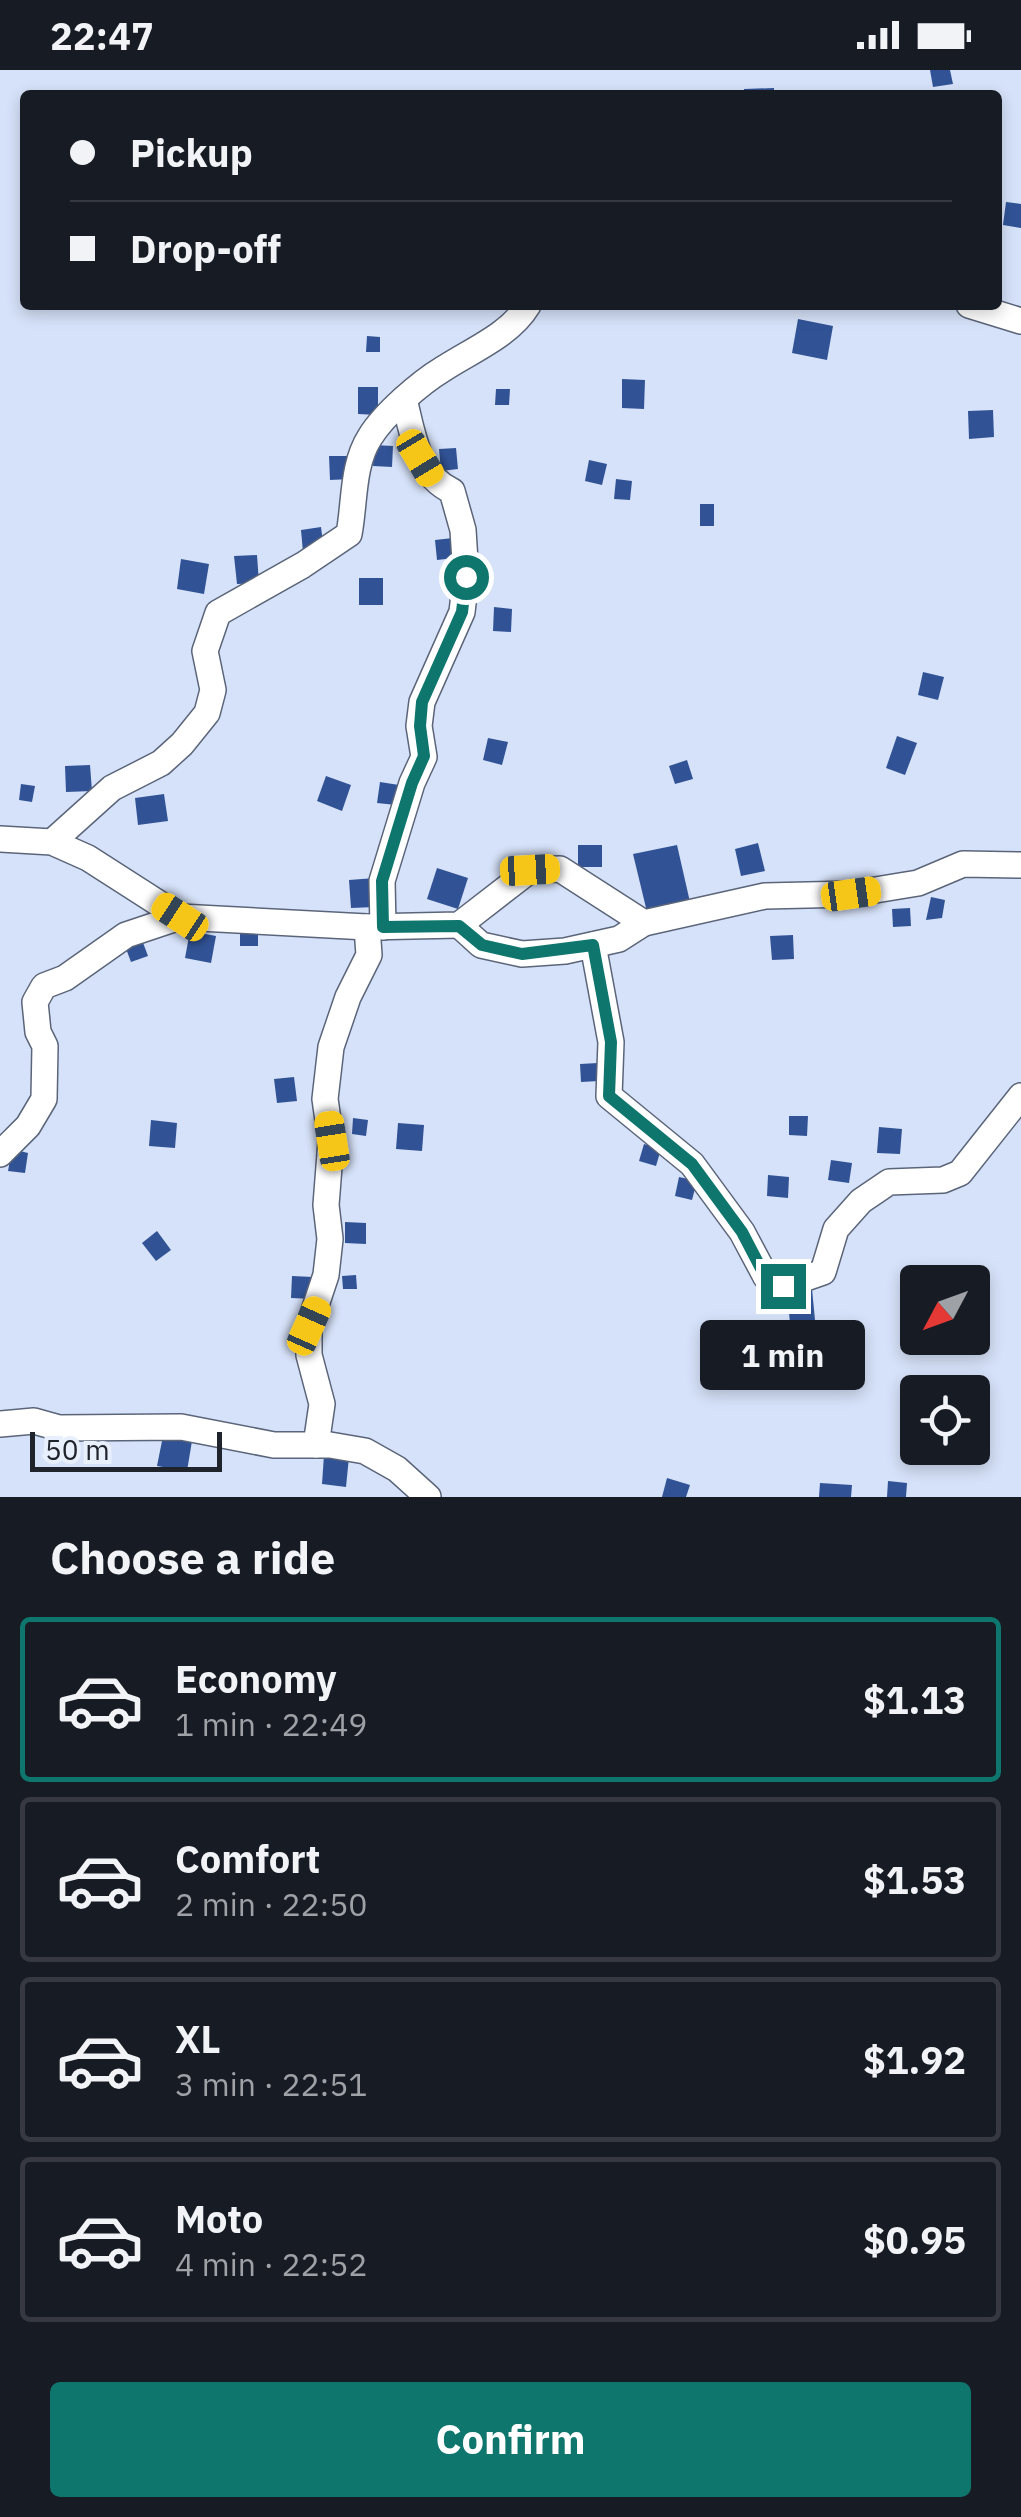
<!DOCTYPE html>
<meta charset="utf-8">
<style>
body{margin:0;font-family:"IBM Plex Sans",sans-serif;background:#242831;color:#f1f3f6;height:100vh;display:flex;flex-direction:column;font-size:38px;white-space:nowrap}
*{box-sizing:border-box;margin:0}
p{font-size:32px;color:#9ea1a6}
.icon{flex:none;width:55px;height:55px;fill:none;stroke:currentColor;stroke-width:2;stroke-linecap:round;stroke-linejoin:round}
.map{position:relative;height:1427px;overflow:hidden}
.details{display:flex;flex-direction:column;background:#171b24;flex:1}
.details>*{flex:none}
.guide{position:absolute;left:20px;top:20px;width:982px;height:220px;border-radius:10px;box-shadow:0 5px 15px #0003;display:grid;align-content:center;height:220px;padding:0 50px;background:#171b24}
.needle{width:65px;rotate:229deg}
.fabs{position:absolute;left:900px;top:1195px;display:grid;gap:20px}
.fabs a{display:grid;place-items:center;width:90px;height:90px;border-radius:10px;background:#171b24;box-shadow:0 5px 15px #0003;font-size:50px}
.scale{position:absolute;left:30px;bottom:25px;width:192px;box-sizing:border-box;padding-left:10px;border:5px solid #1f232c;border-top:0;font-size:28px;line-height:35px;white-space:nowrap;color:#1f232c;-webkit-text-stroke:8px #e8effd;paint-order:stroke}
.end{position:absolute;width:45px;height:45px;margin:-22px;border:12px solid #0f766e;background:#fff;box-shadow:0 0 0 5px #fff}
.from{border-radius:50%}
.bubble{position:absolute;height:70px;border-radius:10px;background:#171b24;box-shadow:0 5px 15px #0003;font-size:32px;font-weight:700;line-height:70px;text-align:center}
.car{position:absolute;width:30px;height:60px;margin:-30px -15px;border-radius:12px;box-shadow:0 0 8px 2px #0007;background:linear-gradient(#f5c518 24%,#345 0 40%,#f5c518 0 76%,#345 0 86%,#f5c518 0)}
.guide b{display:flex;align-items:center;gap:35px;height:95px;font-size:38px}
.guide b+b{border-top:2px solid #363941}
.guide i{width:25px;height:25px;background:#f1f3f6}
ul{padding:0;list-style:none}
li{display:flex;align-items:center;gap:30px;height:165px;margin:0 20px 15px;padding:0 30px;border:5px solid #363941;border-radius:10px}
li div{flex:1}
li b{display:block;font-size:38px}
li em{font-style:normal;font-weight:700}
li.current{border-color:#0f766e}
li>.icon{width:90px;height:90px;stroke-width:1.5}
h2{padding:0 50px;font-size:45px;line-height:120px}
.action{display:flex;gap:20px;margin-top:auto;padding:20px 50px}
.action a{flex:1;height:115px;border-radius:10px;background:#0f766e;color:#fff;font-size:40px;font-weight:700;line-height:115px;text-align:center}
.status{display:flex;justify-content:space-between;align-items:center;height:70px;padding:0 50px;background:#171b24;direction:ltr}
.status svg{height:28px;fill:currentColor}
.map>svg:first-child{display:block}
</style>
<div class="status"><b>22:47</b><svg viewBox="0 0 49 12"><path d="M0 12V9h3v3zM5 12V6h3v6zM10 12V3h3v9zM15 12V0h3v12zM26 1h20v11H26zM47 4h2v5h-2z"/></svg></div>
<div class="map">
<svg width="1021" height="1427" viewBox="0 0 1021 1427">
<rect width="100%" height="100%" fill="#d6e2f9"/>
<g fill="#315396">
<path d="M 930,0 L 950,0 L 953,14 L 933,17 Z"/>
<path d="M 774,18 L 774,25 L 744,25 L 744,19 Z"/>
<path d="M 1006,132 L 1021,134 L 1021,158 L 1003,155 Z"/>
<path d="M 798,249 L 833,256 L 827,290 L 792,283 Z"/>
<path d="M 367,266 L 380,267 L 380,282 L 366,282 Z"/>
<path d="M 622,309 L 645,310 L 644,339 L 622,338 Z"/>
<path d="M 358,317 L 378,317 L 378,345 L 358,344 Z"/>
<path d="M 496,319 L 510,319 L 509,335 L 495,335 Z"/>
<path d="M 993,340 L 994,367 L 969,369 L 968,341 Z"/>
<path d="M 374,375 L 393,376 L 392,397 L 373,396 Z"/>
<path d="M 456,378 L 458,399 L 441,401 L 439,379 Z"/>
<path d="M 329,386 L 351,386 L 351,409 L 330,410 Z"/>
<path d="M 589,390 L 607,394 L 602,415 L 585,411 Z"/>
<path d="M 616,409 L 632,411 L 630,430 L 614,429 Z"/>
<rect x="700" y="434" width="14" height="22"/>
<path d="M 321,457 L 324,480 L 303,482 L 301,460 Z"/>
<path d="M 453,468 L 455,488 L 437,490 L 435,470 Z"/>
<path d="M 257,485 L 259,513 L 237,514 L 234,486 Z"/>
<path d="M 181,489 L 209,494 L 204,524 L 177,519 Z"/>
<rect x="359" y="508" width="24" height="27"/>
<path d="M 494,537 L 512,539 L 511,562 L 493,561 Z"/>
<path d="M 923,602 L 944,607 L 938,630 L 918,625 Z"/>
<path d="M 897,666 L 917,673 L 905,705 L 886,698 Z"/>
<path d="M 488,668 L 508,672 L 502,695 L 483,690 Z"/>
<path d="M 687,690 L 693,709 L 675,714 L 669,696 Z"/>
<path d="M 90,695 L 92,721 L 66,722 L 65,696 Z"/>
<path d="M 326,706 L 351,715 L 342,741 L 317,731 Z"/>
<path d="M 380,712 L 399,715 L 396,735 L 377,733 Z"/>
<path d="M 21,714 L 35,716 L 32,732 L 19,730 Z"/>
<path d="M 164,724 L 168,751 L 138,755 L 135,728 Z"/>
<path d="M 758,773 L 765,801 L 741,806 L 735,779 Z"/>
<rect x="578" y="775" width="24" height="22"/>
<path d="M 677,775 L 690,832 L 647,842 L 633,784 Z"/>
<path d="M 437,798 L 468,808 L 458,839 L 427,829 Z"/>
<path d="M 375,808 L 376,837 L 351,838 L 349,810 Z"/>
<path d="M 931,827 L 945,830 L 942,848 L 926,850 Z"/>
<path d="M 910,838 L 911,856 L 893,857 L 892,839 Z"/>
<path d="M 190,861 L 216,866 L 211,893 L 185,888 Z"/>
<rect x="240" y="861" width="18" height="15"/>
<path d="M 793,865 L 794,889 L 772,890 L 770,866 Z"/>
<path d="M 142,870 L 148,886 L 131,892 L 125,876 Z"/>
<path d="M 598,993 L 599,1011 L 581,1012 L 580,994 Z"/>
<path d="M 294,1007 L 297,1031 L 277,1033 L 274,1009 Z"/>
<path d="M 789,1046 L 808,1046 L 807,1066 L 789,1065 Z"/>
<path d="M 353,1048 L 368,1050 L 366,1066 L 352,1064 Z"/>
<path d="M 151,1050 L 177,1053 L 175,1078 L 149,1076 Z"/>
<path d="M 398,1053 L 424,1055 L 422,1081 L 396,1079 Z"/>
<path d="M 879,1057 L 902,1059 L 900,1084 L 877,1083 Z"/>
<path d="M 644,1074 L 661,1079 L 656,1096 L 639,1091 Z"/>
<path d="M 12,1079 L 28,1083 L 25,1103 L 8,1101 Z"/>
<path d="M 831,1090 L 852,1093 L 849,1113 L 828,1110 Z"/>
<path d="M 768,1105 L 789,1107 L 788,1128 L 767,1126 Z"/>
<path d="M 679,1107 L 697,1111 L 692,1130 L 675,1126 Z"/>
<path d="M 345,1152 L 366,1153 L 366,1174 L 345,1173 Z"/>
<path d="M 157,1161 L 171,1180 L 156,1191 L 142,1173 Z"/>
<path d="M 356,1205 L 357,1219 L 343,1219 L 342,1206 Z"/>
<path d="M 292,1206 L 313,1207 L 313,1229 L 291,1228 Z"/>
<path d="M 812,1219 L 815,1250 L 790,1253 L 787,1222 Z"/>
<path d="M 163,1366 L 192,1371 L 187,1401 L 157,1396 Z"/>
<path d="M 324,1385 L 349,1387 L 346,1417 L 322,1414 Z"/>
<path d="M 667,1408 L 690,1415 L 686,1427 L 662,1427 Z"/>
<path d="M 888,1411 L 907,1413 L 906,1427 L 887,1427 Z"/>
<path d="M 820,1413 L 852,1415 L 851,1427 L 819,1427 Z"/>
</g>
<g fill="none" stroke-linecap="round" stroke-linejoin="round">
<defs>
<g id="street">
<path d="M 969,235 L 1021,251"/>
<path d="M 0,769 L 52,772 L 88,788 L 180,847 L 367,857 L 459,855 L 530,800 L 560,799 L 644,853 L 765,826 L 851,824 L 918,813 L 963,794 L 1021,795"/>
<path d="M 52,772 L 112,718 L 161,693 L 182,674 L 207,643 L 213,620 L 205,581 L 218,543 L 303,495 L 349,464 C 355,432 352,395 370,367 C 384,344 420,313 443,299 C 472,280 510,265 528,235"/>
<path d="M 459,855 L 481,875 L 522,884 L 565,881 L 619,869 L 644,853"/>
<path d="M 383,857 L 382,811 L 412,713 L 424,687 L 419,656 L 422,632 L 462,542 L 466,507 L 463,460 L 452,421 C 417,405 413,364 404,329"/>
<path d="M 593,875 L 611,972 L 609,1026 L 692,1094 L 742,1162 L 766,1207 L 783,1216 L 823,1202 L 836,1159 L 861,1131 L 889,1112 L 943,1110 L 960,1103 L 1021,1026"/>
<path d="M 0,1084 L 28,1056 L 44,1029 L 45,976 L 38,962 L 35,932 L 44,916 L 65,908 L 126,865 L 180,847"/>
<path d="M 0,1354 L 34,1351 L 59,1358 L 181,1357 L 274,1375 L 330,1375 L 365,1381 L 397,1399 L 428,1427"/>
<path d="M 316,1375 L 322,1334 L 309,1285 L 309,1256 L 326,1205 L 330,1169 L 326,1135 L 331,1071 L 325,1029 L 331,977 L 348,927 L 369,885 L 367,857"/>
</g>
</defs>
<use href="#street" stroke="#5b6579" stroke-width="28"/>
<use href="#street" stroke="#fff" stroke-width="25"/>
</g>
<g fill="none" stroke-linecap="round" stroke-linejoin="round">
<path stroke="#0f766e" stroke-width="12" d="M 466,507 L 462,542 L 422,632 L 420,656 L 424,686 L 412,713 L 382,811 L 383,857 L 459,856 L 482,875 L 522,884 L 593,875 L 611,972 L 609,1026 L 692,1094 L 742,1162 L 766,1208 L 783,1216"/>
</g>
</svg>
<div class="fabs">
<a><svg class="needle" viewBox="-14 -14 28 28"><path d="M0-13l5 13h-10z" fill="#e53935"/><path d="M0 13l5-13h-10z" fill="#9ea1a6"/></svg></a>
<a><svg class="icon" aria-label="locate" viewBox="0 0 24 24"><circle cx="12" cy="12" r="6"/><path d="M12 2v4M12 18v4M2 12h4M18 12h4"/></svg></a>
</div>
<div class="scale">50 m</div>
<i class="end from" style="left:466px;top:507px"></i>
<i class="end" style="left:783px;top:1216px"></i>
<div class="bubble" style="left:700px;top:1250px;width:165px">1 min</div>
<i class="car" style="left:420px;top:388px;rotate:149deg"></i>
<i class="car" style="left:530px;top:800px;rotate:87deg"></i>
<i class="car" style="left:851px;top:824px;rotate:82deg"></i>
<i class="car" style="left:180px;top:847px;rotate:303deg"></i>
<i class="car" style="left:332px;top:1071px;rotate:351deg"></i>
<i class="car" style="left:309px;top:1256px;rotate:24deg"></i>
<div class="guide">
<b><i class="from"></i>Pickup</b>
<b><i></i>Drop-off</b>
</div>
</div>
<section class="details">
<h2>Choose a ride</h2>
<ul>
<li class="current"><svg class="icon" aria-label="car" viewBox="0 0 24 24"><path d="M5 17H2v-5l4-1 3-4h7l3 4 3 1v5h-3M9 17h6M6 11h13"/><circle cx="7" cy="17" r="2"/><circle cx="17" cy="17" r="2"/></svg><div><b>Economy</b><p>1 min · 22:49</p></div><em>$1.13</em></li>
<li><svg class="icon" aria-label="car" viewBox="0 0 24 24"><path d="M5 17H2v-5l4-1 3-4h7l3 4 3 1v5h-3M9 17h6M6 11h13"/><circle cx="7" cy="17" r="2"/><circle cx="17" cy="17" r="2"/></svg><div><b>Comfort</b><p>2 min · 22:50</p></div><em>$1.53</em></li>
<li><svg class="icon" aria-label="car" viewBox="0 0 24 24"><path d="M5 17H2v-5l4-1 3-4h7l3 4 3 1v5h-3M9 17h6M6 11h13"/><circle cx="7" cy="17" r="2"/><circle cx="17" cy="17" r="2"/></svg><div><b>XL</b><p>3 min · 22:51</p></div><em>$1.92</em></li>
<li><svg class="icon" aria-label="car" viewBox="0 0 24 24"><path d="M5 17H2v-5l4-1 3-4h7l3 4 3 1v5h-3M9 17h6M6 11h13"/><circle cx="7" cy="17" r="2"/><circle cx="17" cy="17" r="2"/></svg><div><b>Moto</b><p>4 min · 22:52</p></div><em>$0.95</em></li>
</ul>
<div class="action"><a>Confirm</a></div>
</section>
